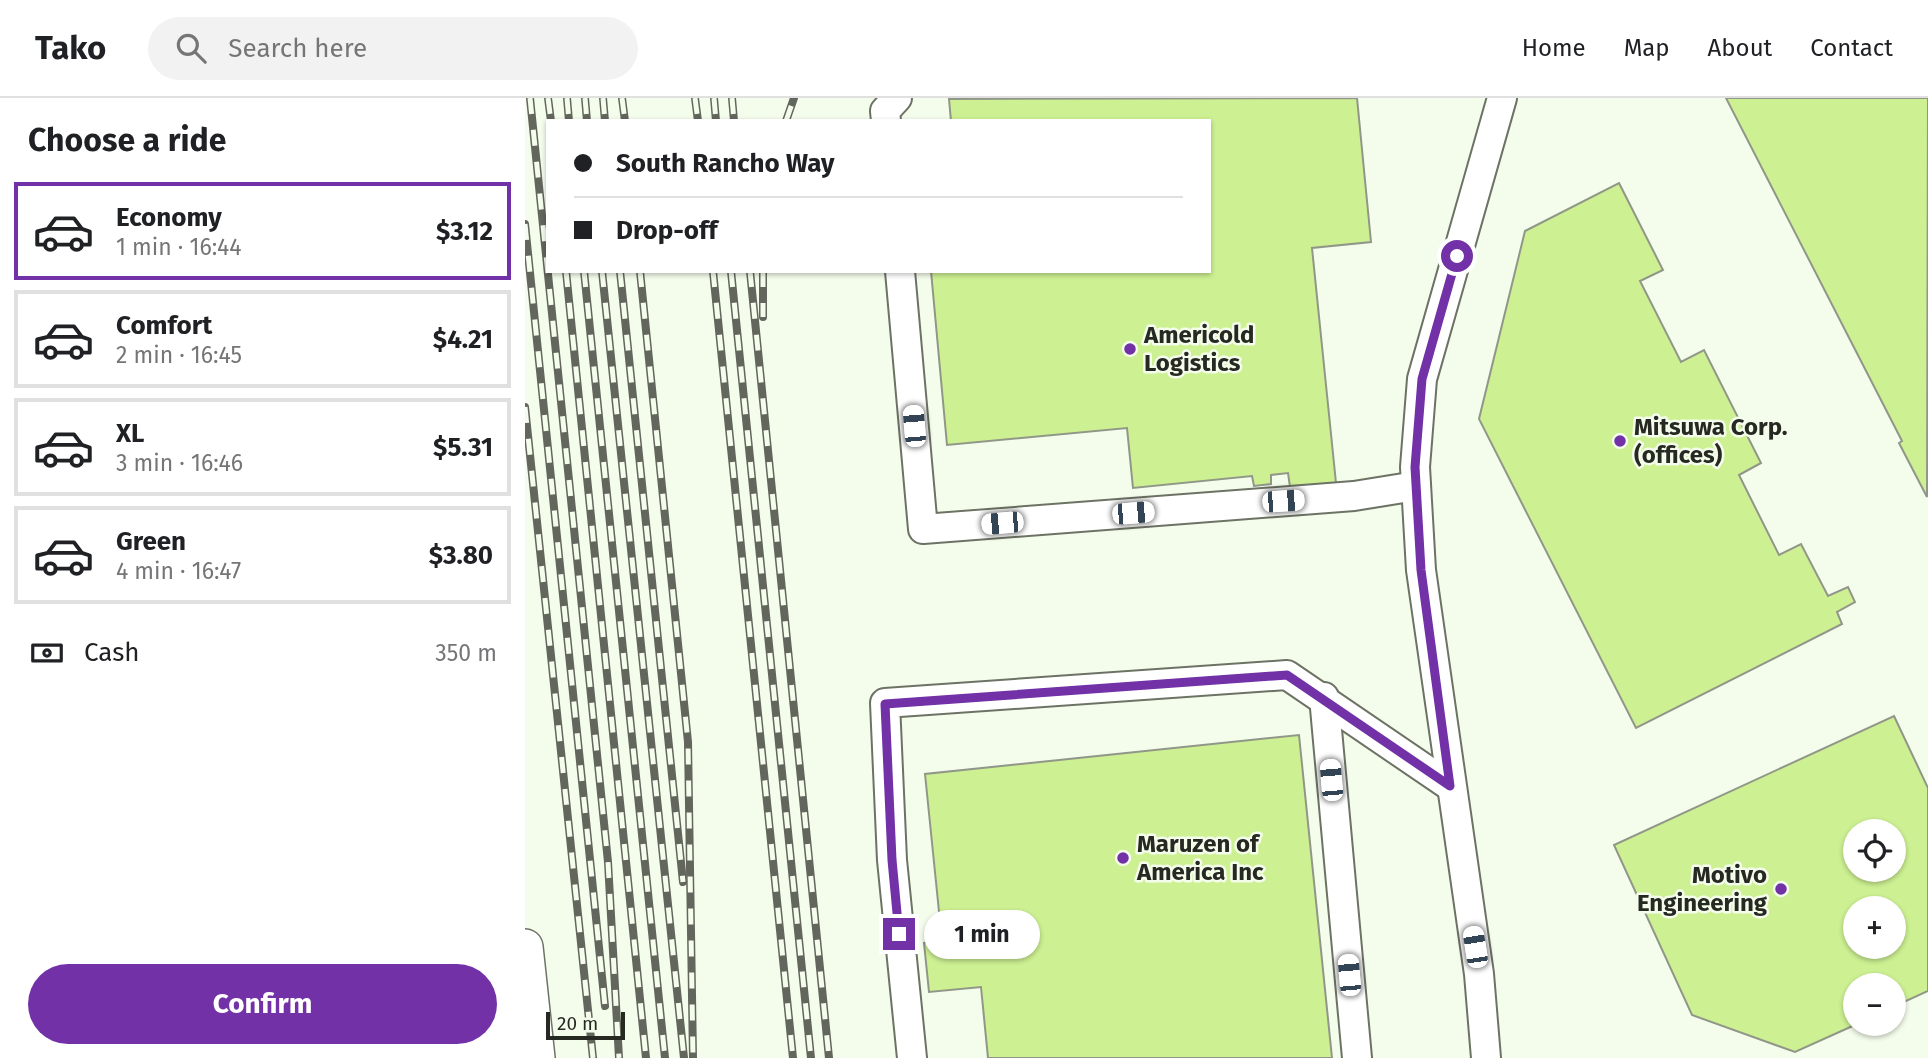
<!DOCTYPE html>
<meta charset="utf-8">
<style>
body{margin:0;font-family:"Fira Sans",sans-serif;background:#f2f2f2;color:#202124;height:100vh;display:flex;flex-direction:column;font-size:26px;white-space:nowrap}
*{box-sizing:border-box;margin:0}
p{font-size:23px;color:#757577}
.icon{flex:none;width:38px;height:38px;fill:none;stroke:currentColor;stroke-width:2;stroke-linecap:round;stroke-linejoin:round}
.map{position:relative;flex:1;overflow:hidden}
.panel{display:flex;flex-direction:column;background:#fff;width:525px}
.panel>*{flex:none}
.hud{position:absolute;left:21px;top:21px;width:665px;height:154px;border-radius:0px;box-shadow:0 2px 5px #0004;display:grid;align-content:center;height:154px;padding:0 28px;background:#fff}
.controls{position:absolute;left:1318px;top:721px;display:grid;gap:14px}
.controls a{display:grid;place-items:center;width:63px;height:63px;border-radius:50%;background:#fff;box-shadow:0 2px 5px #0004;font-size:35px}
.scale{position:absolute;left:21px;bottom:18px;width:79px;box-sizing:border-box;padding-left:7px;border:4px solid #262822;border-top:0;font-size:19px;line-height:24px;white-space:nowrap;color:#262822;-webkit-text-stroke:5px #f4fceb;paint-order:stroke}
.end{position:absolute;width:32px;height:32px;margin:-16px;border:9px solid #7231a6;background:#fff;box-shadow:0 0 0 4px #fff}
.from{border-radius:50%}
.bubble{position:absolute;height:49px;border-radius:24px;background:#fff;box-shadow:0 2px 5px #0004;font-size:23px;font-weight:700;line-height:49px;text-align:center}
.car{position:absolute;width:21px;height:42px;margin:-21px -10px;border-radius:9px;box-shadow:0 0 5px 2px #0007;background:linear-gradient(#fff 24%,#345 0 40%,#fff 0 76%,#345 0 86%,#fff 0)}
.hud b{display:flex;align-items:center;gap:24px;height:66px;font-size:26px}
.hud b+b{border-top:2px solid #e0e0e0}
.hud i{width:18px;height:18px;background:#202124}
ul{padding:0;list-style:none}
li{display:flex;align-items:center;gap:21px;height:98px;margin:0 14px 10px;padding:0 14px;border:4px solid #e0e0e0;border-radius:0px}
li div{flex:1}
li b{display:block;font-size:26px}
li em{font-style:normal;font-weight:700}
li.on{border-color:#7231a6}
li>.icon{width:63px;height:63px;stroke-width:1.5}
h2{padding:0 28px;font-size:32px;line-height:84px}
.pay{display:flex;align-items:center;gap:18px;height:77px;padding:0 28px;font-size:26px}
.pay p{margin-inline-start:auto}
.button{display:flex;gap:14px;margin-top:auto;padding:14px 28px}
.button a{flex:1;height:80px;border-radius:42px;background:#7231a6;color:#fff;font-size:28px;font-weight:700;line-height:80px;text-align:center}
header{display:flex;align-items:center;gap:42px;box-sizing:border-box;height:98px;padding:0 35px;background:#fff;border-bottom:2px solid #e0e0e0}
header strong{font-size:33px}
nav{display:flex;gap:38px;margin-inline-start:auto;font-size:24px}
.search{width:490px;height:63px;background:#f2f2f2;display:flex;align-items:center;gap:18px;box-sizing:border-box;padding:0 24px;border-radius:38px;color:#757577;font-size:26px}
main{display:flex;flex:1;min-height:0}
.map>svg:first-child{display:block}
</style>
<header>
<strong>Tako</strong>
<div class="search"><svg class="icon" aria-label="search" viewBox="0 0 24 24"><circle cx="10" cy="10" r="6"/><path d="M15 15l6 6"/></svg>Search here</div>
<nav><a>Home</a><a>Map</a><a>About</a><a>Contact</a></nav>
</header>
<main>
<section class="panel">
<h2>Choose a ride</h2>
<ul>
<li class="on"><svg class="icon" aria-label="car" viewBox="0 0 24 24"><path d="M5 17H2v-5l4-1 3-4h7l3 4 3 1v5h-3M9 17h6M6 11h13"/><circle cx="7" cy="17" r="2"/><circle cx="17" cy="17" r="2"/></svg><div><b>Economy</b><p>1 min · 16:44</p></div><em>$3.12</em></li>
<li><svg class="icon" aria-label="car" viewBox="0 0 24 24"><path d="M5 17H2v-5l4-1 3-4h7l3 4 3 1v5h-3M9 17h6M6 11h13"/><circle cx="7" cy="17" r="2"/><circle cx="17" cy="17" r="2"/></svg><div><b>Comfort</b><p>2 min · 16:45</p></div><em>$4.21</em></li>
<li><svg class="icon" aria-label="car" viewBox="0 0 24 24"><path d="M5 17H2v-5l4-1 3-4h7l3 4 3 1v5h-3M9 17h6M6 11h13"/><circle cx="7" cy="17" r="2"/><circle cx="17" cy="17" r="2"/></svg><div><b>XL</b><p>3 min · 16:46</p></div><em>$5.31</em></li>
<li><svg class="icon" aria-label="car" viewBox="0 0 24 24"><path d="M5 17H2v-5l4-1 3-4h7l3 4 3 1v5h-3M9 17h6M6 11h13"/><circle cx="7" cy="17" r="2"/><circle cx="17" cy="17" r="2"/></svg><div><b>Green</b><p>4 min · 16:47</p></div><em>$3.80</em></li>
</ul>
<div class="pay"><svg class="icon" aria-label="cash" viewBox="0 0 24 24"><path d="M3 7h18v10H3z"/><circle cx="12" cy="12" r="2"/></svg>Cash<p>350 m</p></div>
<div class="button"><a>Confirm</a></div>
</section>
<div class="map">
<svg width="1403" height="960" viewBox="0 0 1403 960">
<rect width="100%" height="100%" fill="#f4fceb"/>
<g fill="#cdf092" stroke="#919788" stroke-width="2" fill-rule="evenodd">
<path d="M 832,0 L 846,144 L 787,150 L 811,385 L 765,389 L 763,375 L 746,377 L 746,386 L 729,388 L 727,378 L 608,390 L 602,330 L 422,347 L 406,173 L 684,173 L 684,23 L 426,23 L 424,1 Z"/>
<path d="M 1201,0 L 1403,0 L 1402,399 L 1374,345 L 1377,343 Z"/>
<path d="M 1094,85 L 1138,172 L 1115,183 L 1156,264 L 1179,252 L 1236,365 L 1214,377 L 1254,457 L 1276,446 L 1303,498 L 1323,489 L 1330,504 L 1312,514 L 1317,526 L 1111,630 L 954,321 L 1000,133 Z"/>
<path d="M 1369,618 L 1403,690 L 1403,893 L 1368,909 L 1368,887 L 1330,887 L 1332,926 L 1270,954 L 1167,917 L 1089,747 ZM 1330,733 L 1368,733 L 1368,772 L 1330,772 ZM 1330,810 L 1368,810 L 1368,849 L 1330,849 Z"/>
<path d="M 774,637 L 807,960 L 463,960 L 456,889 L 404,894 L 399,845 L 417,843 L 400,676 Z"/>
</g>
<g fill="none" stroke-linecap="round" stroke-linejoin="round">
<defs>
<g id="minor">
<path d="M 361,23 L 360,13 L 372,0"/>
<path d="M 375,173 L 398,431 L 829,398 L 891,388"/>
<path d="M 799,599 L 832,960"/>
<path d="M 387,960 L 367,762 L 360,605 L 762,577 L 925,688"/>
<path d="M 961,960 L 954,876 L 896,472 L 890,369 L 897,281 L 977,0"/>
</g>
<path id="major" d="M 0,849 L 12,960"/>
</defs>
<use href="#minor" stroke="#6d7364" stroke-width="32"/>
<use href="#major" stroke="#6d7364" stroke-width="38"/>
<use href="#minor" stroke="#fff" stroke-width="28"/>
<use href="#major" stroke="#fff" stroke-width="35"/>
<defs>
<g id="rail">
<path d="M 5,0 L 83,764 L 94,960"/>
<path d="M 23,0 L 26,23"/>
<path d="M 42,0 L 44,23"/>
<path d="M 60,0 L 62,23"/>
<path d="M 78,0 L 80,23"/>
<path d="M 97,0 L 100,23"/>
<path d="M 170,0 L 173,23"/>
<path d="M 189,0 L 191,23"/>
<path d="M 207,0 L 209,23"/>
<path d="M 261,23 L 269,0"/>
<path d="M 0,126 L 80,908"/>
<path d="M 41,173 L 121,960"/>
<path d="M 59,173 L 140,960"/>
<path d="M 77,173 L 159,960"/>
<path d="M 95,173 L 158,784"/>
<path d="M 115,173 L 163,644 L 168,960"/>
<path d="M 188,173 L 268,960"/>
<path d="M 206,173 L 286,960"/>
<path d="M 225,173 L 304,960"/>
<path d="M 238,173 L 238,219"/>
<path d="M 0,309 L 68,960"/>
</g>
</defs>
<use href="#rail" stroke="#62665d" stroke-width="8"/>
<use href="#rail" stroke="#f4fceb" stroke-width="5" stroke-dasharray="16" stroke-linecap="butt"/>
</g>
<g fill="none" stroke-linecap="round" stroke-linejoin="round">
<path stroke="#7231a6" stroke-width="9" d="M 374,836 L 367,762 L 360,606 L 762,577 L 925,688 L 896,472 L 890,369 L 897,281 L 932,158"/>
</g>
<g fill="#7231a6" stroke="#f4fceb" stroke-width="2.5">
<circle cx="605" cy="251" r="7"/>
<circle cx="1095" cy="343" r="7"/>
<circle cx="598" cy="760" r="7"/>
<circle cx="1256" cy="791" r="7"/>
</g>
<g text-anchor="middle" stroke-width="5" stroke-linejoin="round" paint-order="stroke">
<g font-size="24" font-weight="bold" fill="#262822" stroke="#f4fceb" text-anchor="start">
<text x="619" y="245">Americold<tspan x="619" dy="28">Logistics</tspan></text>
<text x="1109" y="337">Mitsuwa Corp.<tspan x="1109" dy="28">(offices)</tspan></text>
<text x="612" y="754">Maruzen of<tspan x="612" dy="28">America Inc</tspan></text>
<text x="1242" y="785" text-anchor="end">Motivo<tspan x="1242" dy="28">Engineering</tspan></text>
</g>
</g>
</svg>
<div class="controls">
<a><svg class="icon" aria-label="locate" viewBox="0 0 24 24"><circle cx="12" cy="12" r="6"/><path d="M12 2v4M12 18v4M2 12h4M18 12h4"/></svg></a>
<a>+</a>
<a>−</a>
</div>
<div class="scale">20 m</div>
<i class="end from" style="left:932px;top:158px"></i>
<i class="end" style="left:374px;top:836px"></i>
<div class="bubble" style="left:399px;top:812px;width:116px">1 min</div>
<i class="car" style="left:389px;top:328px;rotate:355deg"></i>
<i class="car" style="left:758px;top:403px;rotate:86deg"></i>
<i class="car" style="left:608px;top:415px;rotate:85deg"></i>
<i class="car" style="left:477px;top:425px;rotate:265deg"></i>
<i class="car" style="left:806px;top:682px;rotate:355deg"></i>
<i class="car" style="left:950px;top:849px;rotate:351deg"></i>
<i class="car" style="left:824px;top:877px;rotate:355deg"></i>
<div class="hud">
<b><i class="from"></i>South Rancho Way</b>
<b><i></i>Drop-off</b>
</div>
</div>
</main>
